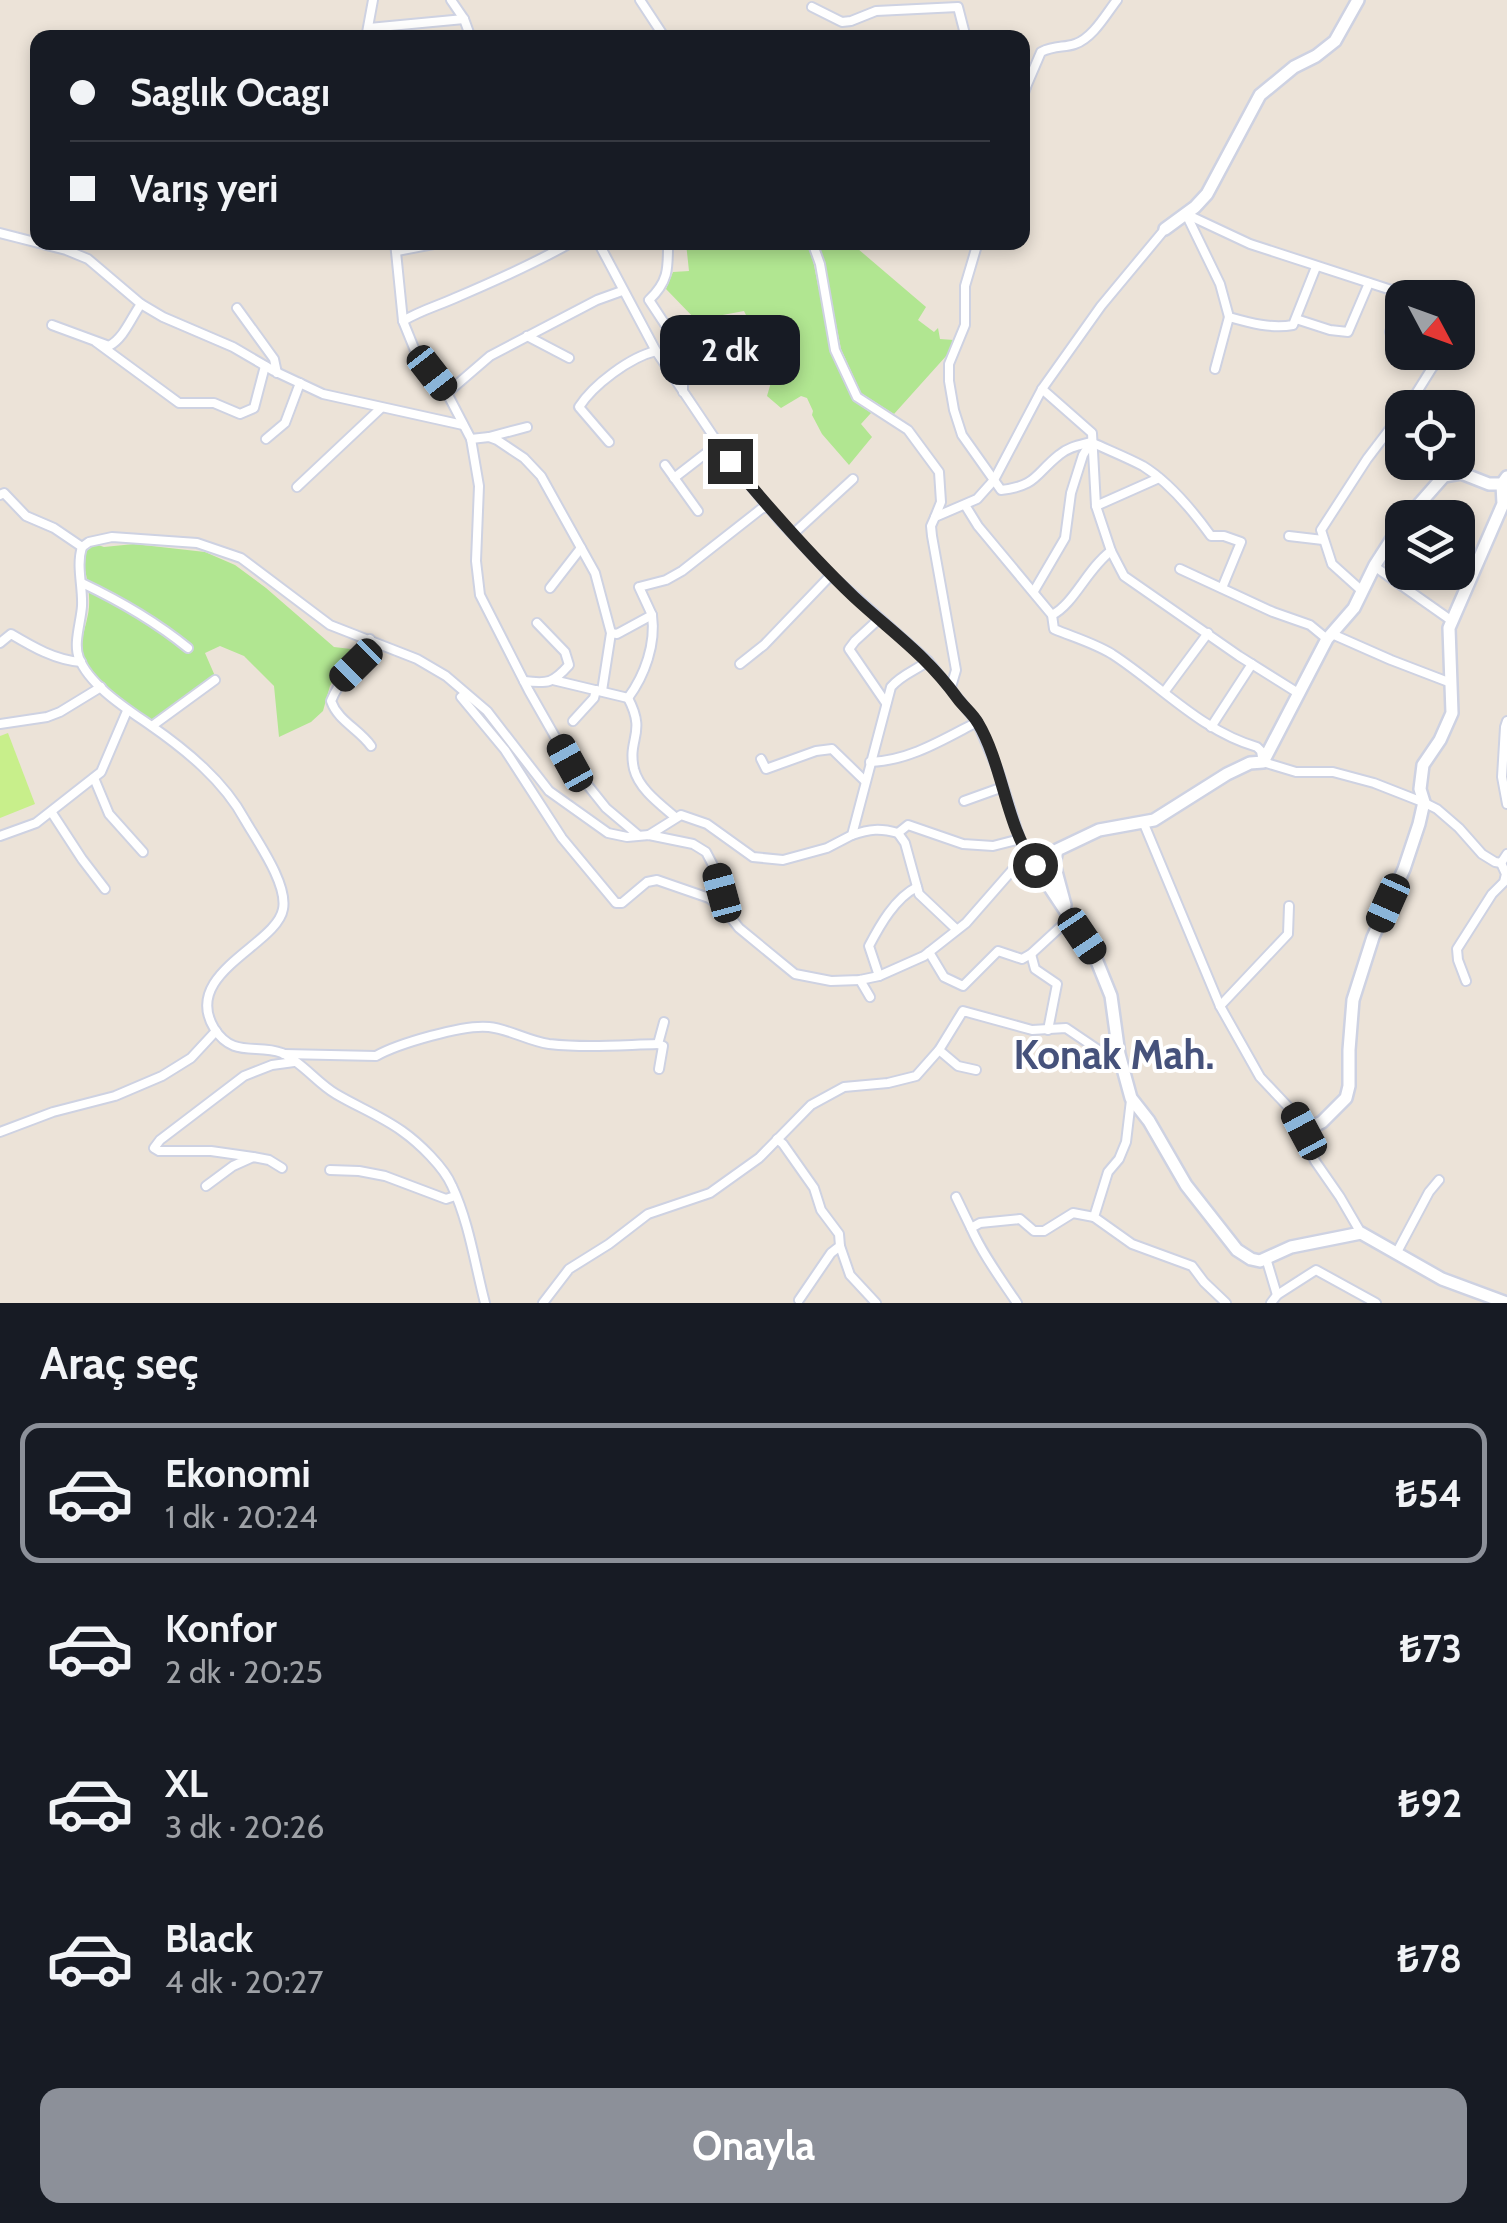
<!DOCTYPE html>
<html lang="tr">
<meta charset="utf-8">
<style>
body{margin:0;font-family:Cabin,sans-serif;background:#242831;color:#f1f3f6;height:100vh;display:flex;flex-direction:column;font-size:38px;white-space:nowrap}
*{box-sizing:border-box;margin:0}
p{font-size:32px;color:#9ea1a6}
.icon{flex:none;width:55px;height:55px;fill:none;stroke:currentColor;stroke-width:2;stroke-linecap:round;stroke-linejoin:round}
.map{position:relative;height:1303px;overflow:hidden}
.side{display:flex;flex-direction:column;background:#171b24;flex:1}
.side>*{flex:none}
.hud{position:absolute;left:30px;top:30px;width:1000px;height:220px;border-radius:20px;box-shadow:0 5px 15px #0003;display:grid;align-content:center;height:220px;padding:0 40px;background:#171b24}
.needle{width:65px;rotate:131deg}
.controls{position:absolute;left:1385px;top:280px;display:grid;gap:20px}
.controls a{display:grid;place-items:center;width:90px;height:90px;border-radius:20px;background:#171b24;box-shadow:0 5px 15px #0003;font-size:50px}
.end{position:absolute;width:45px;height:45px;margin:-22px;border:12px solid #282828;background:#fff;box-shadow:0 0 0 5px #fff}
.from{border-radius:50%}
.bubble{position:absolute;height:70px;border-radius:20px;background:#171b24;box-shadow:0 5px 15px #0003;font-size:32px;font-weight:700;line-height:70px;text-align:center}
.car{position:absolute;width:30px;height:60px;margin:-30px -15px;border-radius:12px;box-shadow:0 0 8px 2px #0007;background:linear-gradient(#222 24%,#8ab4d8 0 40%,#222 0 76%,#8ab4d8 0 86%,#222 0)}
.hud b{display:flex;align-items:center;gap:35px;height:95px;font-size:38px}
.hud b+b{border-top:2px solid #363941}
.hud i{width:25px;height:25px;background:#f1f3f6}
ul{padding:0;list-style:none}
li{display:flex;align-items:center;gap:30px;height:140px;margin:0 20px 15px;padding:0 20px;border:5px solid transparent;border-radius:20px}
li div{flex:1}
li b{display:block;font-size:38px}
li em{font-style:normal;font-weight:700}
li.current{border-color:#8c9099}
li>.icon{width:90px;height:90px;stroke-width:1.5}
h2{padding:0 40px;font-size:45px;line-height:120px}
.primary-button{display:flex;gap:20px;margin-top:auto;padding:20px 40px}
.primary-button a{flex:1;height:115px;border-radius:20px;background:#8c9099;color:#fff;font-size:40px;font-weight:700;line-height:115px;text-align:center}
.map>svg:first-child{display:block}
</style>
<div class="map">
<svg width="1507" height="1303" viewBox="0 0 1507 1303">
<rect width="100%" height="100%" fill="#ece3d8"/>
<g fill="#b1e691">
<path d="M 686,243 L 807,243 L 813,260 L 832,356 L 853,400 L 871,413 L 861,424 L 872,437 L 849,465 L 822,434 L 812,415 L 813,411 L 807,398 L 801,396 L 781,408 L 767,396 L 774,372 L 744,311 L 696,320 L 666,289 L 673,272 L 689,271 Z"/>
<path d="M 816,243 L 851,243 L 926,307 L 918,320 L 934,332 L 938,328 L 940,339 L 954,340 L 947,355 L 894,414 L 861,393 L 841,349 L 824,263 Z"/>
<path d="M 95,544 L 104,547 L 134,544 L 205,552 L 235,565 L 266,588 L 334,647 L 359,650 L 358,656 L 341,668 L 330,686 L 323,711 L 311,722 L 279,737 L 274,686 L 244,656 L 220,646 L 205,653 L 215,676 L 152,720 C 135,710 87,674 82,655 C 79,641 88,622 89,607 C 90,592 87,575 82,560 L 88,547 Z"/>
</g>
<path fill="#c8ef8b" d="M 8,733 L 35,804 L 0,818 L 0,736 Z"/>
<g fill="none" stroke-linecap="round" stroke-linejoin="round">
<defs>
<g id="street">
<path d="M 451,0 L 464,19 L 471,38"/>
<path d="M 640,0 L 665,38"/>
<path d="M 812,7 L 842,22 L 851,21 L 876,11 L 958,7 L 966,38"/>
<path d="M 369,28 L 464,19"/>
<path d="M 366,38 L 373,0"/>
<path d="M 1022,86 L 1026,87 L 1022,99"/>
<path d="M 1026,87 L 1041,52 C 1055,45 1064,48 1075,44 C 1093,38 1106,14 1117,0"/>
<path d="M 1186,214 L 1250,244 L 1416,298"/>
<path d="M 1186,214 L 1220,284 L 1229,317 C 1250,323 1272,329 1293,325 L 1316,267"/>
<path d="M 0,233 L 66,250 L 88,259 L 141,304 L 163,317 L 233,347 L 274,371 L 323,394 L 463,425"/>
<path d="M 395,242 L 403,321 L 416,353 L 447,393 L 471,439 L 479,486 L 476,561 L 480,595 L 529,691 L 570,763 L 606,808 L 638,835"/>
<path d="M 668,242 C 668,268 669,281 649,300 L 672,335 L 683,360 L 683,392"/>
<path d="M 812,242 L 820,264 L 835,350 L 857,397 L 908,430 L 939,472 L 941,502 L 935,517"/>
<path d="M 978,242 L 965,286 L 965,325 L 949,364 L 949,381 L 954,410 L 962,435 L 1001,490 C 1037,486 1035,474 1059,455 C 1068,447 1080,445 1091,442 C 1108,450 1126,457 1143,466 C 1169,482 1193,511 1211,536 L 1224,536 L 1241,542 L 1222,588"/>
<path d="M 397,251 L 444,242"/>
<path d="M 237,308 L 274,359 L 277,373"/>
<path d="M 1296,319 L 1330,330 L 1348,332 L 1369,283"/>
<path d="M 403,321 C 419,311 437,306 455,298 C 495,281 534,264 572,242"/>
<path d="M 52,325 L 109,346 C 124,338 131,318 141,304"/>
<path d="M 1390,332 L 1402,299"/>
<path d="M 527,336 L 569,358"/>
<path d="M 96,342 L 179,403 L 214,403 L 240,414 L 254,408 L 265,366"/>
<path d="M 1458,342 L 1467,333"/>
<path d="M 1215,369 L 1229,317"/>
<path d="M 1042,389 L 1092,433 L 1096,506 L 1111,551 L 1124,576 L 1239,656 L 1298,693"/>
<path d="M 447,393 L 490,356 L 597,300 L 622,291"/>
<path d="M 1407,408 L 1432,368 L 1447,352"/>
<path d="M 489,437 L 527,427"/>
<path d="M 266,439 L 285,423 L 300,383"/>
<path d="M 471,439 L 489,437 L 497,440 L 524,458 L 541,476 L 595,573 L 611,633 L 602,691"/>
<path d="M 609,442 L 579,407 C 593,385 630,357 656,351"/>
<path d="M 665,465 L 698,511"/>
<path d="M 674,478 L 718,444"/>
<path d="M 297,487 L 381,408"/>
<path d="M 0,495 L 4,493 L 26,516 L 54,528 L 82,547"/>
<path d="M 965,505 L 978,526 L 1052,615 L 1054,629 C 1073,637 1094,643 1112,654 C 1160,685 1201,731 1257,747 L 1261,751 L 1263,762 L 1296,772 L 1333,772 L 1374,783 L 1425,803 L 1437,809 L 1459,828 L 1482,854 L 1495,862 L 1501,863 L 1507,854"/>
<path d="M 1096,506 L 1159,478"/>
<path d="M 793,534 L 853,479"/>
<path d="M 1289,536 L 1323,540"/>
<path d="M 82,547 L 89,542 L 112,537 L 197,543 L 241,558 L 330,625 L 417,659 L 446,676 L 487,711 L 549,791 L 608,833 L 627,837 L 649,835 L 693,844 L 706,852 L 717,873 L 728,914 L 739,928 L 795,974 L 831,981 L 860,980 L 879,976 L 924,956 L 966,923 L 1015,867 L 1035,865 L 1027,855 L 1020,839 L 999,773 L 977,722 L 928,661 L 831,575 L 780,521 L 730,461 L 656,351 L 598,242"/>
<path d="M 82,547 C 76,566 83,586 82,606 C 81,622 73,644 79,658 C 89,685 127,709 150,725 C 186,750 224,781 245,820 C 257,841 288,884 283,909 C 277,945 181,973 214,1028 C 233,1059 257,1043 282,1053 C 302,1062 317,1083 336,1094 C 358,1107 381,1116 402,1131 C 419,1143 444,1167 452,1186 C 469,1222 475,1265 485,1303"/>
<path d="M 1374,566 L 1452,621"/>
<path d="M 1180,569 L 1273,612 L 1310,625 L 1327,639"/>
<path d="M 82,583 C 120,601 156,622 188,648"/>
<path d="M 550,588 L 581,548"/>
<path d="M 1034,591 L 1065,538 L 1071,493 L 1083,455 L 1091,442"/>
<path d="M 1362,591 L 1332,564 L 1321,530 L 1367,459 L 1402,413"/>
<path d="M 1052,615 C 1074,604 1087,569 1111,551"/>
<path d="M 879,619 L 855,641 L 849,649 L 886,703"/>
<path d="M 611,633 L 617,634 L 652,615 L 639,587 L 666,580 L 682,571 L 761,509 L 768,507"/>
<path d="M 1332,634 L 1391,660 L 1451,683"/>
<path d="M 370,639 C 358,662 340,678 331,701 C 338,721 359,729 371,746"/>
<path d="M 0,643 L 11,634 C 33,647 55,660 81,662"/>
<path d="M 740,664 L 764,645 L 831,575"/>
<path d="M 553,680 L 628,698 C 645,675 656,644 652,615"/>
<path d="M 524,681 C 548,684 553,683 569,665 L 565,652 L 537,623"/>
<path d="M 951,687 L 956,670 L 932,536 L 931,526 L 935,517 L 977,499 L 994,480 L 1042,389 L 1101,306 L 1165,229"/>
<path d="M 1165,691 L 1208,633"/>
<path d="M 461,697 L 505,750 L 562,838 L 616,903 L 622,903 L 647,882 L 657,880 L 709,898 L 727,912"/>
<path d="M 628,698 C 647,734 627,738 634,769 C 639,789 660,804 675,817"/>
<path d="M 573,721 L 594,698 L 596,690"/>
<path d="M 1507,721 L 1505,727 L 1502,777 L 1507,804"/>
<path d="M 0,724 L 47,717 L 60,712 L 101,687"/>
<path d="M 152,726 L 215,680"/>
<path d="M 1211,727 L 1252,664"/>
<path d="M 761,759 L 766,769 L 816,751 L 832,749 L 865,781"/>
<path d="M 870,762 C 909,761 944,739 977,722"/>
<path d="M 94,778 L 109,814 L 143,852"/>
<path d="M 964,801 L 1003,787"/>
<path d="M 52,813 L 82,859 L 105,889"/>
<path d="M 1144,824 L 1220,1006 L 1260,1077 L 1294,1113 L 1315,1161 L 1340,1197 L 1361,1233"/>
<path d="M 649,835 L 681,815 L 707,824 L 753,857 L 783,860 L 827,848 L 852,835 L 891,687 C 902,674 915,671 928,661"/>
<path d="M 852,835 C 870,829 880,828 898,833"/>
<path d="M 0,836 L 36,823 L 101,772 L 127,711"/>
<path d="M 956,929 L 919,894 L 905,843 L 898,833 L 908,825 L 963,844 L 993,846 L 1020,839"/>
<path d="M 929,952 L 944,977 L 963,986 L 998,951 L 1022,959 L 1031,954 L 1069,919"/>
<path d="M 1031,954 L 1035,969 L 1057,984 L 1048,1030"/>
<path d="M 879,976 L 869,946 C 880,925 895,898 917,887"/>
<path d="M 860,980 L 870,997"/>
<path d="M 1466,981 L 1458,960 L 1457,949 L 1492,894 L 1504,882 L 1506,874 L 1501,863"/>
<path d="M 1220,1006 L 1288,934 L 1289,906"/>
<path d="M 939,1050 L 958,1066 L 976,1070"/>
<path d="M 284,1054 L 376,1056 C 397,1044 464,1024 489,1027 C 509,1029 528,1041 549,1044 C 587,1048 620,1045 658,1044"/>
<path d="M 659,1069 L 663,1046 L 658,1044 L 664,1022"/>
<path d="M 1131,1100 L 1126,1142 L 1119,1159 L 1108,1172 L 1094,1217 L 1132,1244 L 1192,1266 L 1204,1282 L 1226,1303"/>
<path d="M 0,1132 L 53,1112 L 115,1096 L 162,1076 L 191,1058 L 216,1031"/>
<path d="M 777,1139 L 783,1144 L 814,1188 L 821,1210 L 839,1234 L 840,1246 L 831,1253 L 799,1300"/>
<path d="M 253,1157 L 269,1160 L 282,1168"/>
<path d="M 330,1170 L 359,1171 L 385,1176 L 446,1199 L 455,1196"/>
<path d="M 206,1186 L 233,1166 L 253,1157 L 211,1151 L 159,1151 L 154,1148 L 160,1140 L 244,1076 L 272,1065 L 294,1062"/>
<path d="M 956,1197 L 971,1228 L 980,1223 L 1020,1219 L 1034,1231 L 1044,1231 L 1073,1213 L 1094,1217"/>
<path d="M 971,1228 C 983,1255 1001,1279 1017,1303"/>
<path d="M 840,1246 L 850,1275 L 876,1303"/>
<path d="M 1397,1252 L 1429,1192 L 1439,1180"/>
<path d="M 1266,1258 L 1277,1295 L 1271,1303"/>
<path d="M 1277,1295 L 1316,1270 L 1376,1303"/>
<path d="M 543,1303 L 569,1269 L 609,1244 L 648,1214 L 710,1193 L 759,1158 L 811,1105 L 844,1087 L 888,1083 L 916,1076 L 939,1050 L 963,1011 L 1032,1030 L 1066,1028 L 1100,1051 L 1119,1054"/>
</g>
<g id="secondary">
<path d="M 1165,229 L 1195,207 L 1207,194 L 1260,95 L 1294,67 L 1316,56 L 1335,41 L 1358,0"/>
<path d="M 1407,518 L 1444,476 L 1461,473 L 1489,484 L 1502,484 L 1507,477"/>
<path d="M 1035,865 L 1094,954 L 1111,996 L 1119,1054 L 1131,1098 L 1149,1121 L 1186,1185 L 1237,1250 L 1251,1259 L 1260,1261 L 1291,1247 L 1361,1233 L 1442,1279 L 1507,1303"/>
<path d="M 1065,905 L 1054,864 L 1057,850 L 1099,830 L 1154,820 L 1227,774 L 1250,763 L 1263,762 L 1327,639 L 1354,608 L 1375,565 L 1402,523"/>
<path d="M 1304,1131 L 1322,1122 L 1346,1098 L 1349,1086 L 1349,1050 L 1353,1000 L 1373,937 L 1404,869 L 1419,824 L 1424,802 L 1420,789 L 1423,765 L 1440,740 L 1452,713 L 1449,628 L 1503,504 L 1502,484"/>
</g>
</defs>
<use href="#street" stroke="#ced2e2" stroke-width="12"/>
<use href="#secondary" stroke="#ced2e2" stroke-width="16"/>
<use href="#street" stroke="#fff" stroke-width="8"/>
<use href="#secondary" stroke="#fff" stroke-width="11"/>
</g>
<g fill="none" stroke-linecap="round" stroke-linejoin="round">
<path stroke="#282828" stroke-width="12" d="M 730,461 C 769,508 809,554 854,597 C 893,633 926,655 958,699 C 964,707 973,714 978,723 C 1003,765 1006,827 1035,865"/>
</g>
<g text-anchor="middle" stroke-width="8" stroke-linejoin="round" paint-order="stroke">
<g font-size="40" font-weight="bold" fill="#46527b" stroke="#fff">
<text x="1114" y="1069">Konak Mah.</text>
</g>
</g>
</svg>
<div class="controls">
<a><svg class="needle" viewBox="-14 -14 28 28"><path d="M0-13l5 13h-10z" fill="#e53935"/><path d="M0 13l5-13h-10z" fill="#9ea1a6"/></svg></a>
<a><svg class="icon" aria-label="locate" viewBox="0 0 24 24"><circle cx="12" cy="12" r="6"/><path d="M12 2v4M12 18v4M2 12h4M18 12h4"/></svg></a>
<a><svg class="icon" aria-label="layers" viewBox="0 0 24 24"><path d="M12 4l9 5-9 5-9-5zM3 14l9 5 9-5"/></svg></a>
</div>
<i class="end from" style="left:1035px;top:865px"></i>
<i class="end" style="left:730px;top:461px"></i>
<div class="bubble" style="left:660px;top:315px;width:140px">2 dk</div>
<i class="car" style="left:432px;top:373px;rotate:142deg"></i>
<i class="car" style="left:356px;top:665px;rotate:225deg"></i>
<i class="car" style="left:570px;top:763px;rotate:331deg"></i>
<i class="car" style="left:722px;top:893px;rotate:345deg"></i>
<i class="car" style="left:1388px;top:903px;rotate:204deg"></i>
<i class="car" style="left:1082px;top:936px;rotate:146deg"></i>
<i class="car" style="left:1304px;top:1131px;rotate:332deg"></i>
<div class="hud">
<b><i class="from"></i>Saglık Ocagı</b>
<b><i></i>Varış yeri</b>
</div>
</div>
<section class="side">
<h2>Araç seç</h2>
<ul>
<li class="current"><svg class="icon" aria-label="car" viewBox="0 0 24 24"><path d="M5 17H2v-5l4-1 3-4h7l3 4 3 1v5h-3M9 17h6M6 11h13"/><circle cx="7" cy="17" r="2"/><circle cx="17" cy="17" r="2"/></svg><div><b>Ekonomi</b><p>1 dk · 20:24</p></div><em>₺54</em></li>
<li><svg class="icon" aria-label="car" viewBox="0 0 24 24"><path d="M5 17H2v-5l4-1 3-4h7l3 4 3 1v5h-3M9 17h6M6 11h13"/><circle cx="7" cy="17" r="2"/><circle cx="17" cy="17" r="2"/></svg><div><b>Konfor</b><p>2 dk · 20:25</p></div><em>₺73</em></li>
<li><svg class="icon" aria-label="car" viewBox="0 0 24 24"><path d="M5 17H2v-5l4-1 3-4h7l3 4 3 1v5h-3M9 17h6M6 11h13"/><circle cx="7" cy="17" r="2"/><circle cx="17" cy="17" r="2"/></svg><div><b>XL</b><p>3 dk · 20:26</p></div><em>₺92</em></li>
<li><svg class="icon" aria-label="car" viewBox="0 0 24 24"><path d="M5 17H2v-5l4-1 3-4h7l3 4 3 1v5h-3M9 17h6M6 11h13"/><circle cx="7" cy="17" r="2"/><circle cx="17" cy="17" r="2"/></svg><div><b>Black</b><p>4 dk · 20:27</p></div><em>₺78</em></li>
</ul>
<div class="primary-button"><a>Onayla</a></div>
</section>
